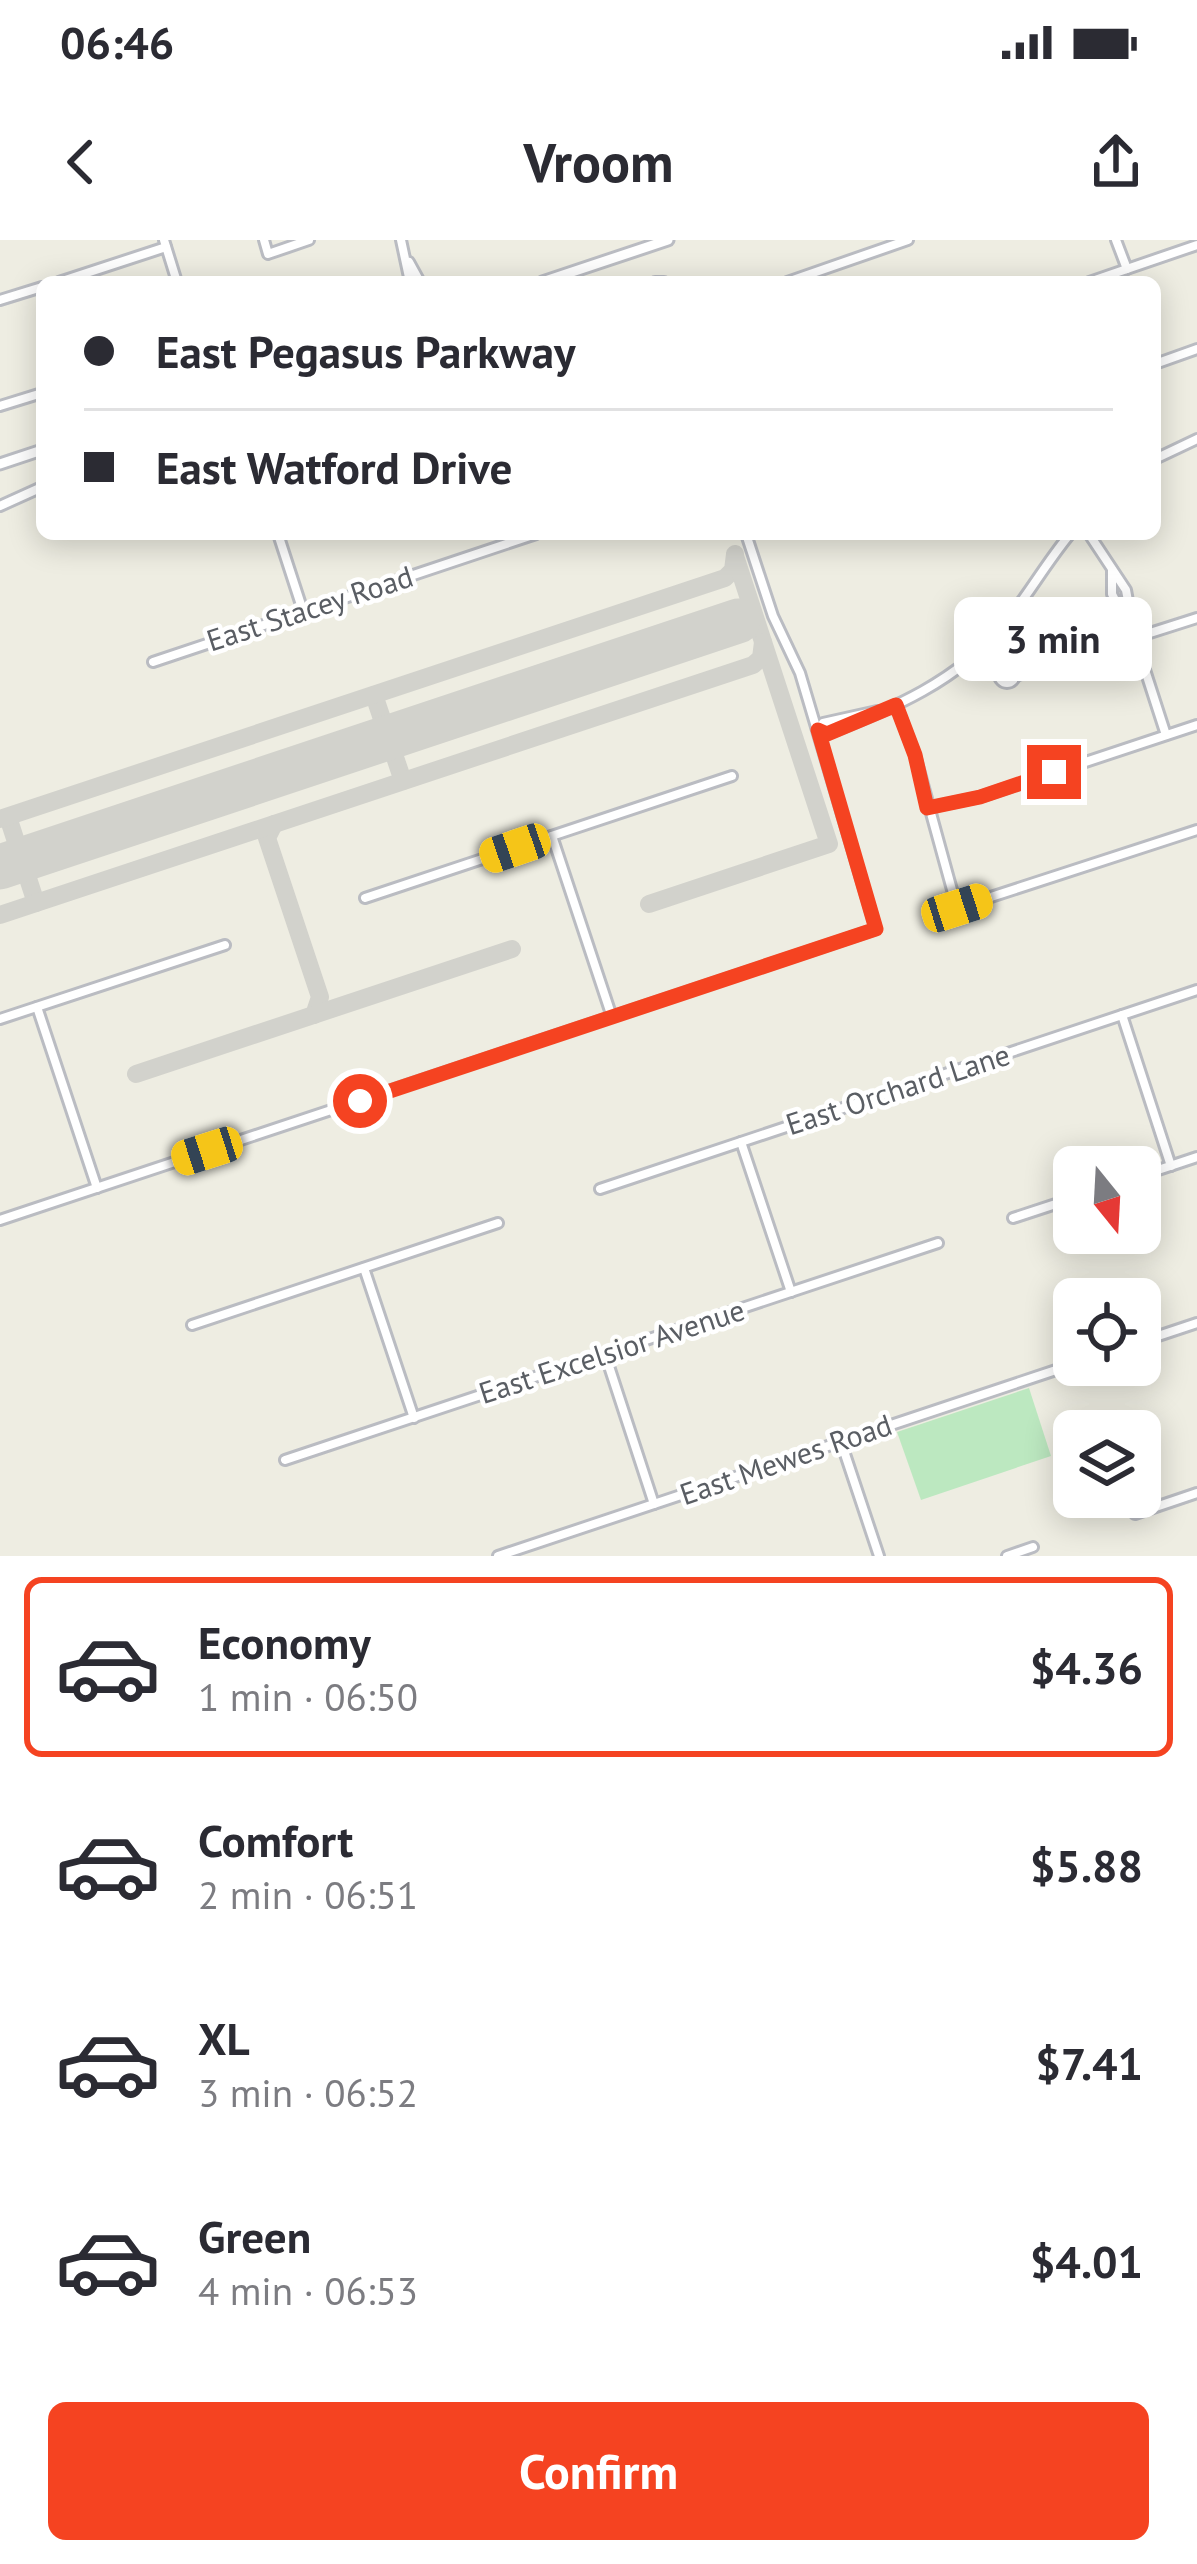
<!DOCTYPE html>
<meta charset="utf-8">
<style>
body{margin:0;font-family:"PT Sans",sans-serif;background:#f7f7f7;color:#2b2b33;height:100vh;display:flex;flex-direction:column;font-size:45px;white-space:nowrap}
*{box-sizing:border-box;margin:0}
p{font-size:39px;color:#7c7c81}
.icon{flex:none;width:66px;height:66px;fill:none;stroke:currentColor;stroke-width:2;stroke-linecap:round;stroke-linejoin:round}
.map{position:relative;height:1316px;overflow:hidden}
.drawer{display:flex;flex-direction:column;background:#fff;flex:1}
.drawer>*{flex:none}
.guide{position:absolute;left:36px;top:36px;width:1125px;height:264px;border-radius:18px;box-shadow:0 6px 30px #0003;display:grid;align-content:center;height:264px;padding:0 48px;background:#fff}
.needle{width:78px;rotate:162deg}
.controls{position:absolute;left:1053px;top:906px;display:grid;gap:24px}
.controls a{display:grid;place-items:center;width:108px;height:108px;border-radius:18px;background:#fff;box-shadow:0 6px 30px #0003;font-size:60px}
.end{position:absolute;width:54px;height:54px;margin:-27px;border:15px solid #f54321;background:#fff;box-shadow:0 0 0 6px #fff}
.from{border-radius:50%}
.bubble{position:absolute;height:84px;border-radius:18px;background:#fff;box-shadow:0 6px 30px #0003;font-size:39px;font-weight:700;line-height:84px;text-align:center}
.car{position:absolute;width:36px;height:72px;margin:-36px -18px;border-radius:15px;box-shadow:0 0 9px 3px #0007;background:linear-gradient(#f5c518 24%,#345 0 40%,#f5c518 0 76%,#345 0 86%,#f5c518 0)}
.guide b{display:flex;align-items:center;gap:42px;height:114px;font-size:45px}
.guide b+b{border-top:3px solid #e1e1e2}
.guide i{width:30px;height:30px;background:#2b2b33}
ul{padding:21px 0 0;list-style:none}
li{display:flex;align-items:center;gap:36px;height:180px;margin:0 24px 18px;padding:0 24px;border:6px solid transparent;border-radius:18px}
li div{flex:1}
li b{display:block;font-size:45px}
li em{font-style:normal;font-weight:700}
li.current{border-color:#f54321}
li>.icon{width:108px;height:108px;stroke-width:1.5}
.button{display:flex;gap:24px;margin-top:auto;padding:24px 48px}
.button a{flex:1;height:138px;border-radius:18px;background:#f54321;color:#fff;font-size:48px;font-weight:700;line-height:138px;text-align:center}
.status{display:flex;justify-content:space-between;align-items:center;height:84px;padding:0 60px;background:#fff;direction:ltr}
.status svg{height:33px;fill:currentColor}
header{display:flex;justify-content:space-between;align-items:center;height:156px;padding:0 48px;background:#fff;font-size:54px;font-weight:700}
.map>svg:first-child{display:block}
</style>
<div class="status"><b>06:46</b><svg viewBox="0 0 49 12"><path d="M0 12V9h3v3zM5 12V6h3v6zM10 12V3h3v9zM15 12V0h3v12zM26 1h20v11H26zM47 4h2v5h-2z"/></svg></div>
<header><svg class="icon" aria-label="back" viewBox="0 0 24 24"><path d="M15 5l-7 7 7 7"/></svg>Vroom<svg class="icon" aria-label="share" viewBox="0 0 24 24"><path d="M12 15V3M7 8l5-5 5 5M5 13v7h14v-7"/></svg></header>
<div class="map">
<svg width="1197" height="1316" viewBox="0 0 1197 1316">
<rect width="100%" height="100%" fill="#eeede2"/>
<path fill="#bce8c0" d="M 1029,1148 L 1051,1216 L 921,1260 L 897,1192 Z"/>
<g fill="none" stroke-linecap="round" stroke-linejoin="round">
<g stroke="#d2d2cc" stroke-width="18">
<path d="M 374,455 L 403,541"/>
<path d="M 8,577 L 36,663"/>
<path d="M 0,579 L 725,338 L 733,330 L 735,314"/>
<path d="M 274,584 L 267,598 L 320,757 L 314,775"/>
<path d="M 649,664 L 829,604 L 735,316"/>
<path d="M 0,675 L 753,425 L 761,418 L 763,402"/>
<path d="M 136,834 L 512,709"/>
</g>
<path stroke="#d2d2cc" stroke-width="45" d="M 0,627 L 738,381"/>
<defs>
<g id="minor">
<path d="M 164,0 L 177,42"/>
<path d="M 264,0 L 268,14 L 309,0"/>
<path d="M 401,0 L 410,42"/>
<path d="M 1116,0 L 1127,29"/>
<path d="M 409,22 L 420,42"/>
<path d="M 59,42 L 166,7"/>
<path d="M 655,42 L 664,42"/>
<path d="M 787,42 L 908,0"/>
<path d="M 1089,42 L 1197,5"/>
<path d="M 0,60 L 42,47"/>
<path d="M 1155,124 L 1197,109"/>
<path d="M 0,166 L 42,153"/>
<path d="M 1155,219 L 1197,199"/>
<path d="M 0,266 L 42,247"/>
<path d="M 278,294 L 303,371"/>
<path d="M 1089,294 L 1126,350 L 1135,399 L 1166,495"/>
<path d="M 1112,330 L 1112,354 L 1134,398"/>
<path d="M 153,422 L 536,294"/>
<circle cx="1007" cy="435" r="8"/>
<path d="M 1015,436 L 1197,378"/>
<path d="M 896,465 L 915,515 L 957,668 L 1197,590"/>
<path d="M 819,489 L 823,483 L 877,471"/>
<path d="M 820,491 L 827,494 C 892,469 958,441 1003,386 C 1027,357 1046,323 1070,294"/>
<path d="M 927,568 L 980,557 L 1197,485"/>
<path d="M 552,596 L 612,777"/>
<path d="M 365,658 L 732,536"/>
<path d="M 37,767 L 97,948"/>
<path d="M 1122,775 L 1171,926"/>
<path d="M 0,779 L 225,705"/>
<path d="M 741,902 L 791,1052"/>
<path d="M 1140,936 L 1197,917"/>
<path d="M 600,949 L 1197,750"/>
<path d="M 1013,978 L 1074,958"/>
<path d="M 0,980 L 876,689 L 800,433 L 773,376 L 746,294"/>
<path d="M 364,1028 L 414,1178"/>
<path d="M 192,1085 L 498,983"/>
<path d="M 1140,1102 L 1197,1083"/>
<path d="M 605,1114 L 654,1264"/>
<path d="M 841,1202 L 879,1316"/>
<path d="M 285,1220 L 938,1003"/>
<path d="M 1135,1274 L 1197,1253"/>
<path d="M 498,1316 L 1074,1124"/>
<path d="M 1007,1316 L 1033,1307"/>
</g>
<g id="tertiary">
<path d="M 542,42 L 668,0"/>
<path d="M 0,224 L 42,210"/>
</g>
</defs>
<use href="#minor" stroke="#babcc2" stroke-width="14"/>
<use href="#tertiary" stroke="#babcc2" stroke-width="15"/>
<use href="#minor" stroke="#fff" stroke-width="8"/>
<use href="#tertiary" stroke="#fff" stroke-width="9"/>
</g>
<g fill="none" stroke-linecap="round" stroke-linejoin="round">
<path stroke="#f54321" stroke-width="15" d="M 360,861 L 876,689 L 818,490 L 827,494 L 896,465 L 915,515 L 927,568 L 980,557 L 1054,532"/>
</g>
<g text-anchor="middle" stroke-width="9" stroke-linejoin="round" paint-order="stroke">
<g font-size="30" fill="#5a5e64" stroke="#fff">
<text transform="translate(310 369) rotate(-18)" y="10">East Stacey Road</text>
<text transform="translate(898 850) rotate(-18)" y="10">East Orchard Lane</text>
<text transform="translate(612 1112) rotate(-18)" y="10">East Excelsior Avenue</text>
<text transform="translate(786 1220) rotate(-19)" y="10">East Mewes Road</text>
</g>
</g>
</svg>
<div class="controls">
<a><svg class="needle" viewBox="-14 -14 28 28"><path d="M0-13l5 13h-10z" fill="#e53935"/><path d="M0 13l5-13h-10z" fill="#7c7c81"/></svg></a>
<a><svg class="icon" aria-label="locate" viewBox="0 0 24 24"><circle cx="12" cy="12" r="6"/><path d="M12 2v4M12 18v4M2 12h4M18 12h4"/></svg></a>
<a><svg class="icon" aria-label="layers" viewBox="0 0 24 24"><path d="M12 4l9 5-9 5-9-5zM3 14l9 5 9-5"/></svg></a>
</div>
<i class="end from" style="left:360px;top:861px"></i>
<i class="end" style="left:1054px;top:532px"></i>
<div class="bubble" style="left:954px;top:357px;width:198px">3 min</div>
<i class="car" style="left:515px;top:608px;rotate:251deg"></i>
<i class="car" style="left:957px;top:668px;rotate:72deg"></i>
<i class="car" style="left:207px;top:911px;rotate:252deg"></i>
<div class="guide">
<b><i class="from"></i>East Pegasus Parkway</b>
<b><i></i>East Watford Drive</b>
</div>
</div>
<section class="drawer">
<ul>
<li class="current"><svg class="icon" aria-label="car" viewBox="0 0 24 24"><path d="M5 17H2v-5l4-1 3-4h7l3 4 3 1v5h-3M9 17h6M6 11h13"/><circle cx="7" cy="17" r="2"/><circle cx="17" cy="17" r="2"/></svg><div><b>Economy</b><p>1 min · 06:50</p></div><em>$4.36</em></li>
<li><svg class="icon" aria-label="car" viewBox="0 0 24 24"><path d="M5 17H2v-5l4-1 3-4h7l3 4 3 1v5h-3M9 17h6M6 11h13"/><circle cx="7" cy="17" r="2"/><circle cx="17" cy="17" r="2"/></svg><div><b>Comfort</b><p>2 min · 06:51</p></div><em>$5.88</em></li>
<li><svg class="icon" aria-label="car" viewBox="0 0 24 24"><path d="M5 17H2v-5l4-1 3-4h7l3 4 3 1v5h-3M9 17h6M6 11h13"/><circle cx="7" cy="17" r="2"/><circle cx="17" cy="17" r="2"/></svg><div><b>XL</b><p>3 min · 06:52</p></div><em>$7.41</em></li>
<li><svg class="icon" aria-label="car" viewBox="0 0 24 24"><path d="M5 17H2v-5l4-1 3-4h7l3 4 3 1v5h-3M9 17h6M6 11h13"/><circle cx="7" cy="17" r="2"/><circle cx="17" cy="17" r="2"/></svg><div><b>Green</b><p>4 min · 06:53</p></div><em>$4.01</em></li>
</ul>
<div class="button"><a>Confirm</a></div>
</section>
